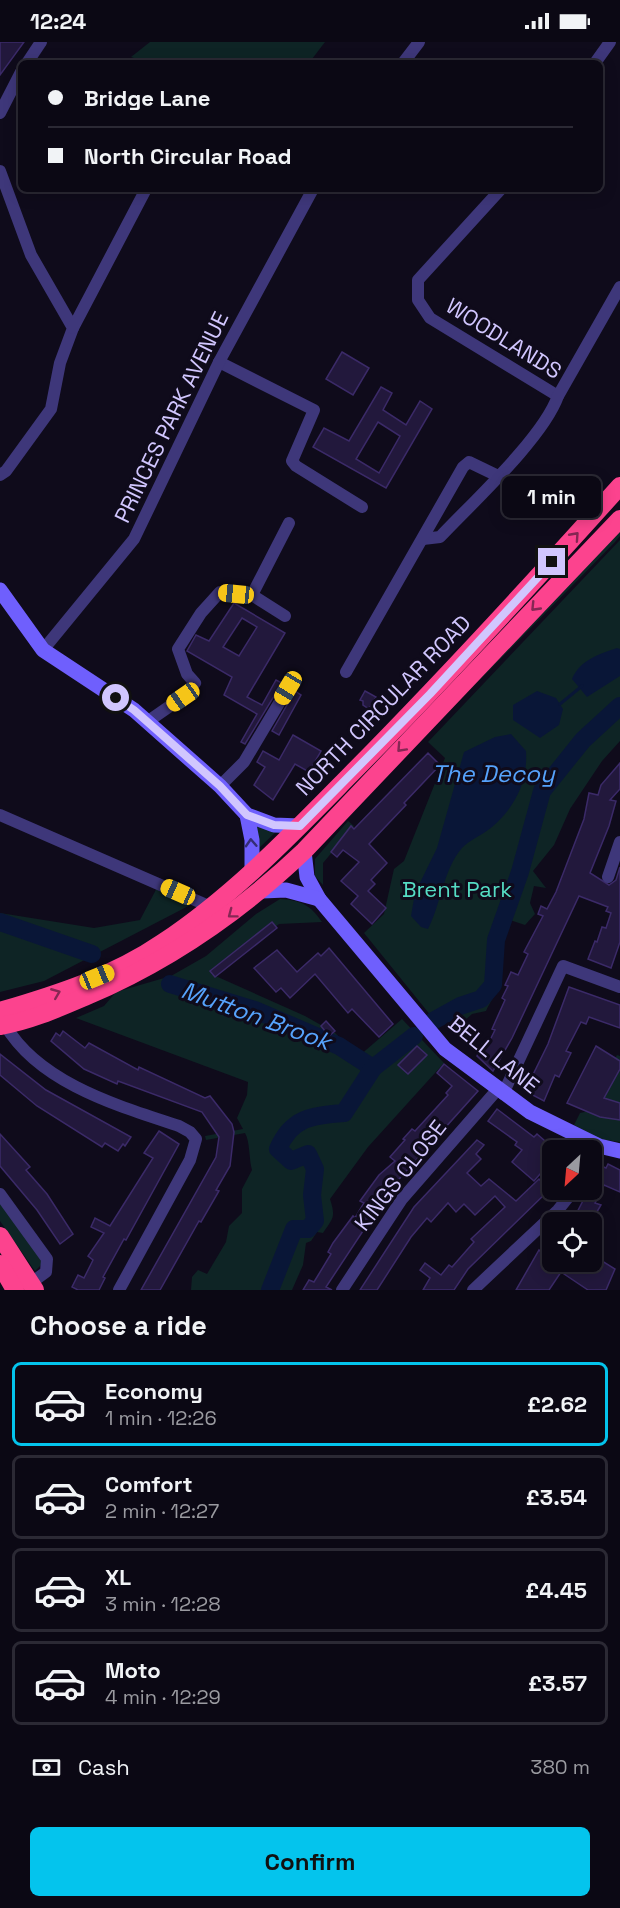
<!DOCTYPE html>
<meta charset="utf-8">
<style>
body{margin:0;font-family:"Space Grotesk",sans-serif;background:#14111d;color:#f1f3f6;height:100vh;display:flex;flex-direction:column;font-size:22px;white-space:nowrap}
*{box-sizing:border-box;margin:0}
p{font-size:20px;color:#9a9aa0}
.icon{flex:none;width:33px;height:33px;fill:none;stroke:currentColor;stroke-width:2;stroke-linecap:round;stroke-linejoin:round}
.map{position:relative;height:1248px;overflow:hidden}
.sheet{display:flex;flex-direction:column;background:#0b0814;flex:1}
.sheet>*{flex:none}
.guide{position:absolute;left:18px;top:18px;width:585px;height:132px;border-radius:9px;box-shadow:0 3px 15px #0003,0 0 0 2px #2b2934;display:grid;align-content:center;height:132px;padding:0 30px;background:#0b0814}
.needle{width:39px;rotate:206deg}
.buttons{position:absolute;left:542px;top:1098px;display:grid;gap:12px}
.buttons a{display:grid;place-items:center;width:60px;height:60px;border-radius:9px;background:#0b0814;box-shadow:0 3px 15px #0003,0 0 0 2px #2b2934;font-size:30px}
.end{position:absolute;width:27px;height:27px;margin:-14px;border:8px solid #d1c6fe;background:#111;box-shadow:0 0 0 3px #111}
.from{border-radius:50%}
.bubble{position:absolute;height:42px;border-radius:9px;background:#0b0814;box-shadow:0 3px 15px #0003,0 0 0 2px #2b2934;font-size:20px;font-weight:700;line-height:42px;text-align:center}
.car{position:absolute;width:18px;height:36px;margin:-18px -9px;border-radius:8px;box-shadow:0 0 4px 2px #0007;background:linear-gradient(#f5c518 24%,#345 0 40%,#f5c518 0 76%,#345 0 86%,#f5c518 0)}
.guide b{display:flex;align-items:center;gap:21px;height:57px;font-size:22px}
.guide b+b{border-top:2px solid #2b2934}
.guide i{width:15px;height:15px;background:#f1f3f6}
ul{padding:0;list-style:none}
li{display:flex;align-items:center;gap:18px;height:84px;margin:0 12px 9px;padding:0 18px;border:3px solid #2b2934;border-radius:9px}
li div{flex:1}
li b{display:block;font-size:22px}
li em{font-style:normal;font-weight:700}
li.on{border-color:#04c4ed}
li>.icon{width:54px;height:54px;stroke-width:1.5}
h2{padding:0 30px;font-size:27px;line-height:72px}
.pay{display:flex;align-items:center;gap:15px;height:66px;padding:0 30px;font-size:22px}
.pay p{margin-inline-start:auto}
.primary-button{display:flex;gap:12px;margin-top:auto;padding:12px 30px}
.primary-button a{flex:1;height:69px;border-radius:9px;background:#04c4ed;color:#111;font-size:24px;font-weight:700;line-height:69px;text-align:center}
.status{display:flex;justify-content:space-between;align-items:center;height:42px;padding:0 30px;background:#0b0814;direction:ltr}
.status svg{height:16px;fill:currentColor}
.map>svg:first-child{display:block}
</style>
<div class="status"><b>12:24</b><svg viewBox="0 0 49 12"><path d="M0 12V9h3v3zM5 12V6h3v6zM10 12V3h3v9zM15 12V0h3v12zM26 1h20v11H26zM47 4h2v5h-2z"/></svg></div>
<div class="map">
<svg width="620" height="1248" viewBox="0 0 620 1248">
<rect width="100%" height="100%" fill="#0f0b1b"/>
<g fill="#0e2425">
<path d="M 150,0 L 325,0 L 309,21 L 148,21 L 131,15 Z"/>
<path d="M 620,489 L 620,494 L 615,500 L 468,650 Z"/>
<path d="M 620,498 L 620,699 L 602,719 L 570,767 L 554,803 L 533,829 L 546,846 L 534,844 L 530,861 L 535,872 L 525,883 L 510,878 C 493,899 504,923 497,947 C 495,954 489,962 486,969 L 472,972 L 462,981 L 451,976 L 440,985 L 364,891 L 384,872 L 394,827 L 404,819 L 445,716 L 428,700 Z"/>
<path d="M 348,779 L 354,784 L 323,821 L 323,843 L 315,834 L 315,817 Z"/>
<path d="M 255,781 L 279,787 L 257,808 Z"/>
<path d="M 159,842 L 198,859 L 44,939 L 0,950 L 0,871 L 94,886 L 140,878 Z"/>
<path d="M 280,857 C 300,858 311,863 322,880 L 279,882 L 211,932 L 305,974 L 335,991 L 359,1014 L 402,977 L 444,1021 L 368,1105 L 330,1157 C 336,1176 333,1176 323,1191 L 317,1190 L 311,1199 L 306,1201 L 303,1223 L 292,1248 L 191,1248 L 192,1235 L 198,1228 L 207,1232 L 226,1200 L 229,1184 L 242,1171 L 242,1147 L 252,1128 C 249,1118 250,1099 245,1091 L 206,1098 L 205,1094 L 243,1087 L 237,1076 L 247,1053 L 248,1040 L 76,976 L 104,964 L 116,950 L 171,934 L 206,914 L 256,872 Z"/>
<path d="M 617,1013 L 620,1014 L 620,1100 L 599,1097 L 574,1083 L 580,1071 L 589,1069 Z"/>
<path d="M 0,1159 L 39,1212 L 42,1222 L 35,1229 L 0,1179 Z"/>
</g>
<g fill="#091637">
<path d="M 617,606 L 620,607 L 620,634 L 587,655 L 572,637 C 580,618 599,612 617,606 Z"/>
<path d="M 537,649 L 556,656 L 563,667 L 559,683 L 540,696 L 513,678 L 513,663 Z"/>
<path d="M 511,692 L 526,709 C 528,740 515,765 492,785 C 483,793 469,798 462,806 C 443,828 441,862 428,887 L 421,885 L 411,874 L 415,851 L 437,806 L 464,710 L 495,695 Z"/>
</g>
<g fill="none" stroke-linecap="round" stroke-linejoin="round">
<path stroke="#091637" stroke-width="3" d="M 560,662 L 582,644"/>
<g stroke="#091637" stroke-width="18">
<path d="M 0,880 L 92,912"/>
<path d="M 170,942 L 255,968 L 339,1004 L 373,1026"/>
<path d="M 433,979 L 460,964 L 481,957 L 493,943 L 496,898 L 520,830 L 542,749 L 583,698 L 620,664"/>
<path d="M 270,1248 L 294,1187 L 308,1187 L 315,1179 L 312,1153 L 315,1127 L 308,1112 L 291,1119 L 278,1107 C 291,1076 312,1073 344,1071 L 373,1026 L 414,994"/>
</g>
</g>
<g fill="#22183c" stroke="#3b2a68" stroke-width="1.5" fill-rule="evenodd">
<path d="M 0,0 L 24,0 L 0,33 Z"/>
<path d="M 342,310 L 369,326 L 353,353 L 326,337 Z"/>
<path d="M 381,345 L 392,351 L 383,368 L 406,383 L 420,359 L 432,367 L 386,446 L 313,405 L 324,386 L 349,399 ZM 378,380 L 400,394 L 379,431 L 356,417 Z"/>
<path d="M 234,561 L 285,591 L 247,655 L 262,663 L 276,638 L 282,641 L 245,702 L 241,700 L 257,672 L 224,653 L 232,635 L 187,609 L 196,593 L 209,599 ZM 242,576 L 257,585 L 239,614 L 223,605 Z"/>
<path d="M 295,649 L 301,653 L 279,693 L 272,689 Z"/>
<path d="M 365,649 L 376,655 L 369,667 L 363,663 L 363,659 L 360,658 Z"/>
<path d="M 293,693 L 321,709 L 309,730 L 295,722 L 273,758 L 254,743 L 265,725 L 257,720 L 263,709 L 279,718 Z"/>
<path d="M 428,711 L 440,723 L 404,761 L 406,763 L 369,802 L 387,821 L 371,838 L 375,842 L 368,849 L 386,866 L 372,882 L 351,862 L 358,854 L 341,839 L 359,820 L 343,808 L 337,815 L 331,810 L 351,784 L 354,787 Z"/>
<path d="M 620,721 L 620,747 L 610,758 L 616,759 L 609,784 L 590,831 L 609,843 L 616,838 L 620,825 L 620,900 L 611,926 L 588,917 L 595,899 L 597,900 L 602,885 L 606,886 L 611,871 L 606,869 L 608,865 L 579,854 L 512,996 L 493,1029 L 477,1014 L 482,1002 L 487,1004 L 495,988 L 492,987 L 505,958 L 502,956 L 508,944 L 505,943 L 511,930 L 518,933 L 528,912 L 524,910 L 543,874 L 538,872 L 541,864 L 547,867 L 556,850 L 584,777 L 589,751 L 598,753 L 601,743 Z"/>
<path d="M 272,880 L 277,886 L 215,935 L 210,929 Z"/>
<path d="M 329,906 L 393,982 L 379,995 L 352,967 L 348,971 L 315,932 L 290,956 L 281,946 L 276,950 L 254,926 L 277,908 L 297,930 L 318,911 L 321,914 Z"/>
<path d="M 569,945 L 620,963 L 620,986 L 589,975 L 586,982 L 581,980 L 566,1009 L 571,1011 L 559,1035 L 555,1033 L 544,1059 L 525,1049 L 548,1002 Z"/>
<path d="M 326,979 L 335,989 L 329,994 L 321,984 Z"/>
<path d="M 63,989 L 85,1006 L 89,1001 L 138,1028 L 139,1025 L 205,1056 L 210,1054 L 232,1082 L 234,1090 L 230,1124 L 216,1148 L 219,1149 L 201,1180 L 199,1179 L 160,1248 L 141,1248 L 216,1115 L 219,1095 L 202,1070 L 118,1039 L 117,1042 L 84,1027 L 51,999 L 56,991 L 60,994 Z"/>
<path d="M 417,1004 L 427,1013 L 408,1032 L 398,1023 Z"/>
<path d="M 596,1004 L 620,1019 L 620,1027 L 604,1056 L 620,1061 L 620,1078 L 600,1075 L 567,1061 Z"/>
<path d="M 0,1012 L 46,1048 L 131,1095 L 125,1104 L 123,1102 L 118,1109 L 105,1101 L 102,1105 L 37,1064 L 0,1033 Z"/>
<path d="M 444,1022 L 478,1049 L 392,1145 L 326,1245 L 332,1248 L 303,1248 L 309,1238 L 314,1240 L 331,1212 L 328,1210 L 333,1201 L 353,1174 L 355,1176 L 364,1161 L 360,1159 L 379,1133 L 395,1119 L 390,1115 L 405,1098 L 403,1097 L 412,1087 L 415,1089 L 448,1053 L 446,1051 L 452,1044 L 437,1031 Z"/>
<path d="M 497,1067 L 534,1095 L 537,1092 L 552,1105 L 552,1126 L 548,1123 L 534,1139 L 512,1120 L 522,1108 L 515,1103 L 517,1100 L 488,1079 Z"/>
<path d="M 159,1089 L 179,1102 L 126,1198 L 124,1197 L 103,1235 L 105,1236 L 99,1248 L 78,1248 L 72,1245 L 78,1233 L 84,1236 L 93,1218 L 88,1214 L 104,1191 L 91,1185 L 95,1176 L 110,1184 L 153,1116 L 144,1111 Z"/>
<path d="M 0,1092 L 30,1125 L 26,1128 L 47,1152 L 73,1192 L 60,1202 L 37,1168 L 0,1124 Z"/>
<path d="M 477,1098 L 484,1103 L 476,1112 L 481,1117 L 467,1131 L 481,1144 L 489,1137 L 516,1159 L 539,1137 L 549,1148 L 468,1227 L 454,1248 L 423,1248 L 430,1236 L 420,1228 L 425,1221 L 441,1233 L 449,1223 L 452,1225 L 474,1200 L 471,1197 L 505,1165 L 495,1154 L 475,1173 L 464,1162 L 456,1170 L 448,1161 L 431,1180 L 427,1176 L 411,1195 L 377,1248 L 360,1248 L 414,1165 Z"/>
<path d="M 608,1122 L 620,1128 L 620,1150 L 604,1143 L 595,1161 L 601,1163 L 591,1180 L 572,1180 L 601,1124 L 606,1126 Z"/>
<path d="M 552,1196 L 552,1220 L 591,1220 L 591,1212 L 615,1227 L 606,1248 L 588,1248 L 561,1230 L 549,1248 L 516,1248 L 539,1208 L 542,1211 Z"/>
</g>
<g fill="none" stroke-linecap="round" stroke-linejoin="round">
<g stroke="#3e377a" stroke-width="12">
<path d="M 27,21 L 41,0"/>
<path d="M 403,21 L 419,0"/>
<path d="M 595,21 L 610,0"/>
<path d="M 0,71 L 21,30"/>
<path d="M 0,129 L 31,213 L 73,286 L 60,321 L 51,367 L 6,429 L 0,433"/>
<path d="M 501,147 L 418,238 L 418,258 L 430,276 L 558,354"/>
<path d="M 73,286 L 146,147"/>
<path d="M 219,320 L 314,368 L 292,419 L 296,424 L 362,465"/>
<path d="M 423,497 L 440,495 C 472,461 543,396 558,354 L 620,245"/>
<path d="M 252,553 L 285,574"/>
<path d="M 43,608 L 134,497 L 219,320 L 313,147"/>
<path d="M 346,630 L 463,425 L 469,420 L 498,434"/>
<path d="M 147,680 L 183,655 L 195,641 L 187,632 L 178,607 L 201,571 L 220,550 L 252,553 L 289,481"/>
<path d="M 220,744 L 244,720 L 288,646"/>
<path d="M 0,773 L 211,865"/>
<path d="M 608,835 L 620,800"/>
<path d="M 5,983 C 40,1042 119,1064 179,1084 L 190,1090 L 196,1097 L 190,1118 L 119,1248"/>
<path d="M 503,1052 L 563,924 L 620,945"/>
<path d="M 591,1120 L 599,1104"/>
<path d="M 0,1152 L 47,1217 L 46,1230 L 31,1241"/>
<path d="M 342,1248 L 402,1157 L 497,1048"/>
<path d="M 473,1248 L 558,1168 L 574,1148"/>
</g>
<g stroke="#6f5ffd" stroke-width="15">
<path d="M 0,548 L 43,608 L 134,668 L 220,744 L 247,773 L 274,783 L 300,784"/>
<path d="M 247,773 L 252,798 L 252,829"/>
<path d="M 304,809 L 307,835 L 319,857 L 445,1007 L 530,1070 L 599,1104 L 620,1109"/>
<path d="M 262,849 L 286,848 L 319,857"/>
</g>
<g stroke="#fc438e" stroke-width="18">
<path d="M 0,969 C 55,953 114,934 162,901 C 233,854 292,792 351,732 C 443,639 532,542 620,444"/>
<path d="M 0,984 C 30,979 59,966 87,954 C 169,919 239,871 304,809 L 620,477"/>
<path d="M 0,1194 L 35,1248"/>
<path d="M 0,1222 L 15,1248"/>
</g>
</g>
<defs><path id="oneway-chevron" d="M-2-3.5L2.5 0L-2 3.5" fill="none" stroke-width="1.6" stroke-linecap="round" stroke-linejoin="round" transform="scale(1.5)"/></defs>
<g stroke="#862754">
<use href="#oneway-chevron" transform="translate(575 494) rotate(-48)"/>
<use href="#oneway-chevron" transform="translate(535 565) rotate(134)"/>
<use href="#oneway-chevron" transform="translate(401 706) rotate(133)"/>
<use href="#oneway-chevron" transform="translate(232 872) rotate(143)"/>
<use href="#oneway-chevron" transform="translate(56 951) rotate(-22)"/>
</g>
<use stroke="#352d75" href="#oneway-chevron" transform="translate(251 801) rotate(-93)"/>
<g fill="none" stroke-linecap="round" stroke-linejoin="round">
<path stroke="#d1c6fe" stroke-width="8" d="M 116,656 L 134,668 L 220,744 L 247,773 L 274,783 L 300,784 L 430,652 L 552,520"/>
</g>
<g text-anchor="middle" stroke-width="6" stroke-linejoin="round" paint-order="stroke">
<g font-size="22" fill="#d1c6fe" stroke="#0f0b1b">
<text transform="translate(504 296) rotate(32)" y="8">WOODLANDS</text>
<text transform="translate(171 375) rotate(-64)" y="8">PRINCES PARK AVENUE</text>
<text transform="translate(383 663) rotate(-46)" y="8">NORTH CIRCULAR ROAD</text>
<text transform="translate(494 1012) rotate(39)" y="8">BELL LANE</text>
<text transform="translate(400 1133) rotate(-52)" y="8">KINGS CLOSE</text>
</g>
<g font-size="22" fill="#55dcc4" stroke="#0f0b1b">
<text x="457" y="855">Brent Park</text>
</g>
<g font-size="24" font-style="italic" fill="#56a3fc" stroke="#0f0b1b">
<text x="493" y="740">The Decoy</text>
<text transform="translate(256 974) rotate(20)" y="8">Mutton Brook</text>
</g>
</g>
</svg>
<div class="buttons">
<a><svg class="needle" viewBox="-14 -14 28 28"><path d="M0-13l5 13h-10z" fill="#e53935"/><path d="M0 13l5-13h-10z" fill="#9a9aa0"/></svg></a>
<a><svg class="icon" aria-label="locate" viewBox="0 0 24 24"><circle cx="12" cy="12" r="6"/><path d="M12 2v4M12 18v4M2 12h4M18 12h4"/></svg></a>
</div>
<i class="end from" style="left:116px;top:656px"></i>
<i class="end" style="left:552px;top:520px"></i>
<div class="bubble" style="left:502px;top:434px;width:99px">1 min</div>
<i class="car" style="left:236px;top:552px;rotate:276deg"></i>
<i class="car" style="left:288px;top:646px;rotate:211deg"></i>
<i class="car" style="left:183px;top:655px;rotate:235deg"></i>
<i class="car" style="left:178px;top:850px;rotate:294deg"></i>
<i class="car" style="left:97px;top:935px;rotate:68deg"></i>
<div class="guide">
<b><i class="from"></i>Bridge Lane</b>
<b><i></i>North Circular Road</b>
</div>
</div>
<section class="sheet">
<h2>Choose a ride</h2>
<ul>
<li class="on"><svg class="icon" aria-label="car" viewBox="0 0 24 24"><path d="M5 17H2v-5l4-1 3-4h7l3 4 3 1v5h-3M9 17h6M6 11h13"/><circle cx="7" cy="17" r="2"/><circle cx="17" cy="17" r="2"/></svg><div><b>Economy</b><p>1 min · 12:26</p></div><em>£2.62</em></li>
<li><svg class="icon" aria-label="car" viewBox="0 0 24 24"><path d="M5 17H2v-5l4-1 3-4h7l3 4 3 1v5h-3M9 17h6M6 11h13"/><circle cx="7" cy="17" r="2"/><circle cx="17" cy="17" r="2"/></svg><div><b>Comfort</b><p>2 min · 12:27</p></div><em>£3.54</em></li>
<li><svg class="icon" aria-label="car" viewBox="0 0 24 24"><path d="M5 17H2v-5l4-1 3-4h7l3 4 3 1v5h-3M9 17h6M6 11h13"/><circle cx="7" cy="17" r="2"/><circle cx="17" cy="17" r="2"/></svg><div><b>XL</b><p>3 min · 12:28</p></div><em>£4.45</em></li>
<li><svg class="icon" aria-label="car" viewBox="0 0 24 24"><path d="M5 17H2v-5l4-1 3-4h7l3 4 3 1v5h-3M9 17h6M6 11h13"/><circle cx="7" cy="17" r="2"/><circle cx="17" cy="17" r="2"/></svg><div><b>Moto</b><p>4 min · 12:29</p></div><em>£3.57</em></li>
</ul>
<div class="pay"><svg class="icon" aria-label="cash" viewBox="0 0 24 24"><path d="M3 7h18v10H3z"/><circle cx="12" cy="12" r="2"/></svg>Cash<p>380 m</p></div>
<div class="primary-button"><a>Confirm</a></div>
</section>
